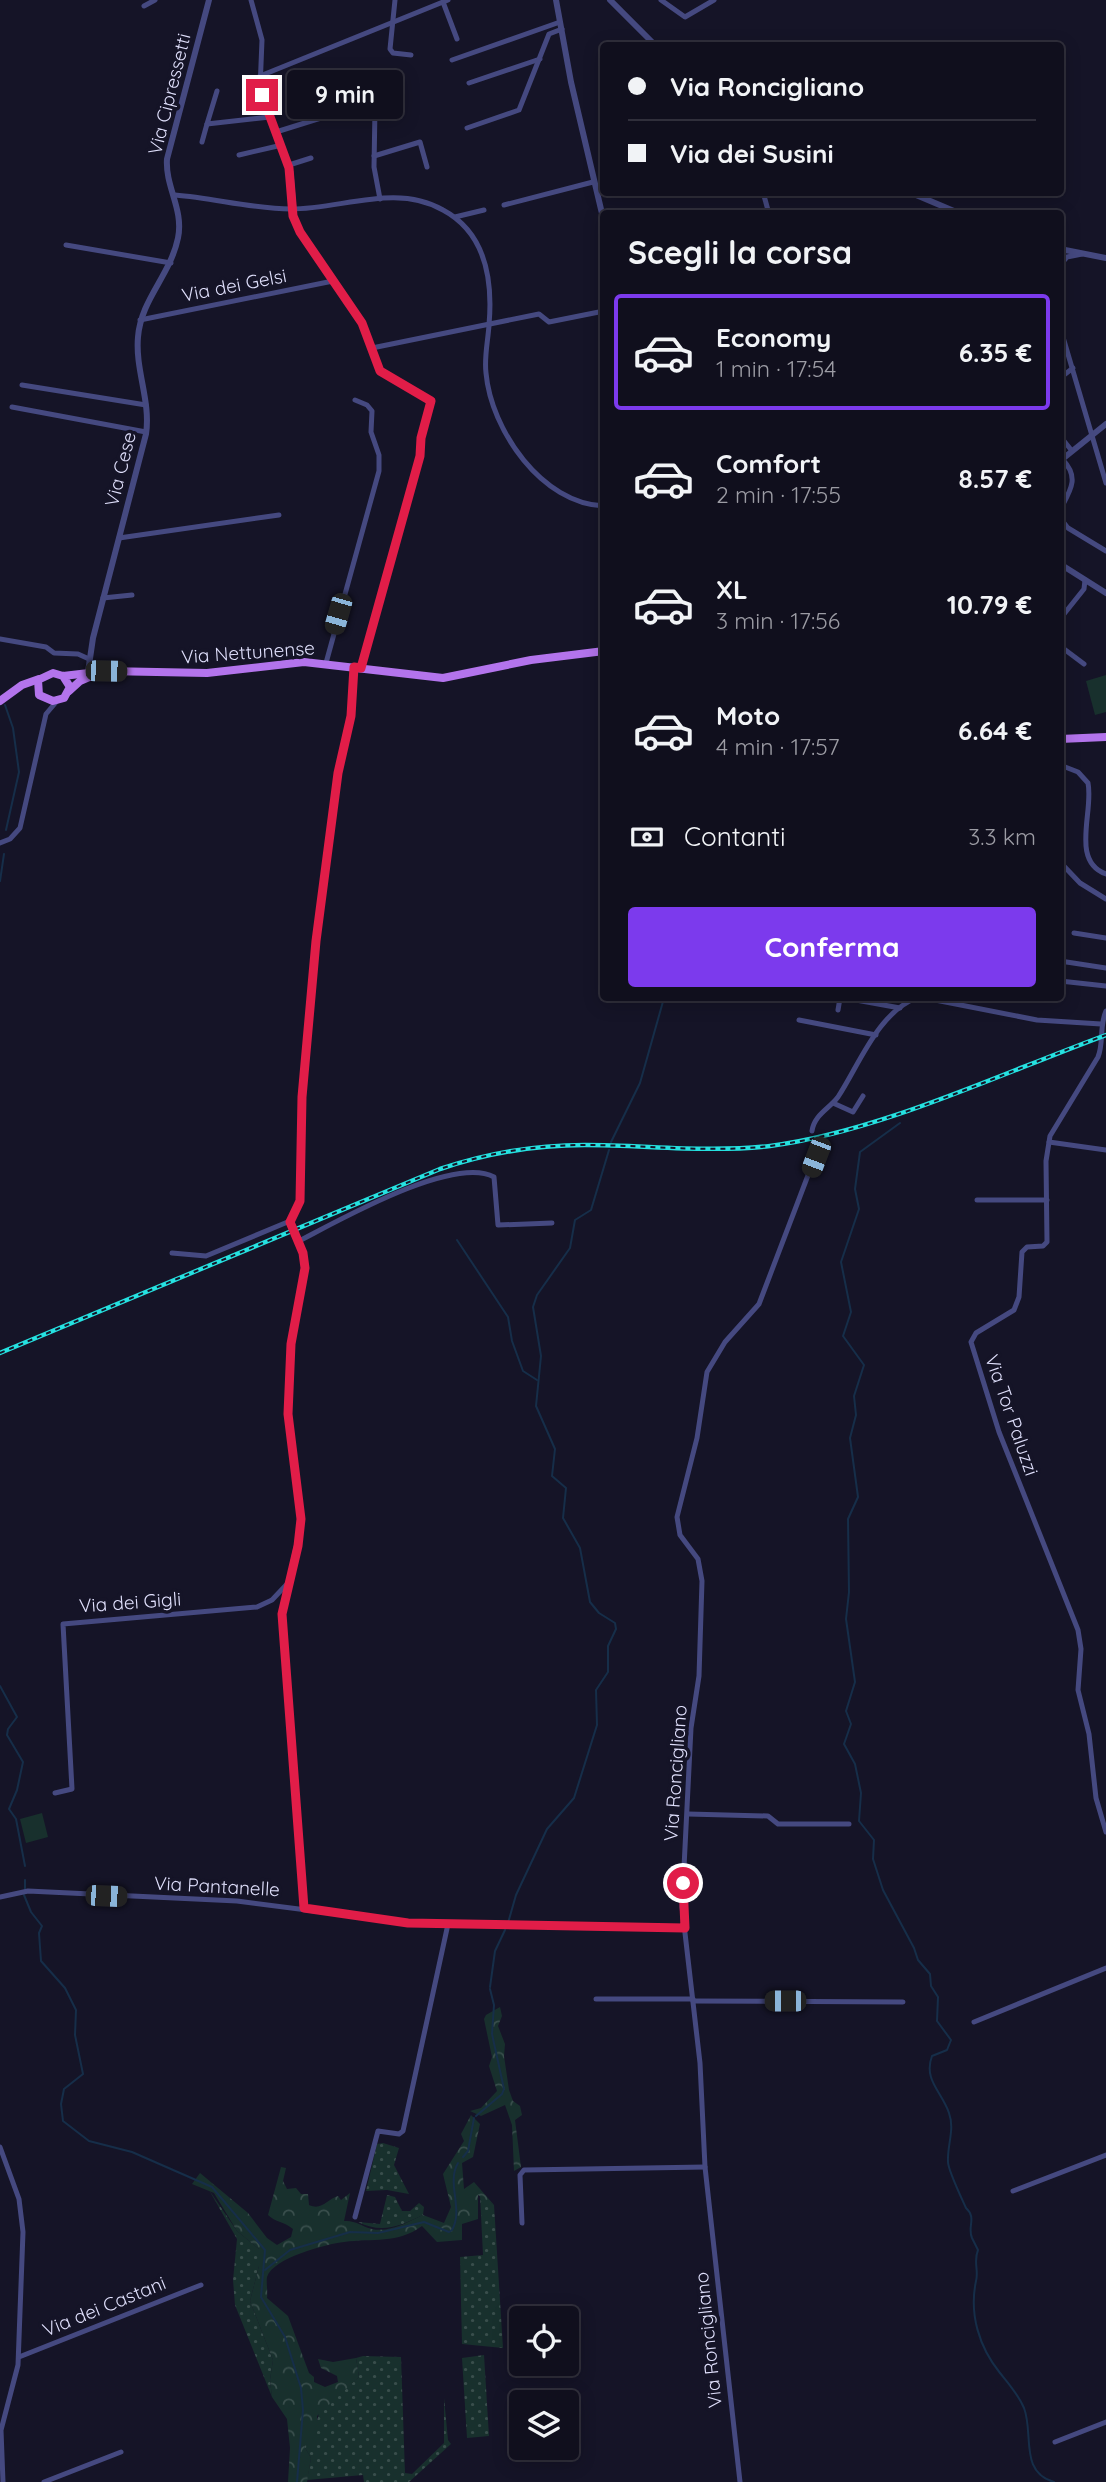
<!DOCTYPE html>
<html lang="it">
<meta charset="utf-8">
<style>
body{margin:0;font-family:Quicksand,sans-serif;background:#191826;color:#f1f3f6;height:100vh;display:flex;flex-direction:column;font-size:26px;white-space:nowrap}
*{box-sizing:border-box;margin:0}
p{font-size:23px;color:#9c9ca4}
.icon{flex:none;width:38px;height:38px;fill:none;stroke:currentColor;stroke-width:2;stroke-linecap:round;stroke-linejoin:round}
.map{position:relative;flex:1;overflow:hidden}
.side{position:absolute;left:600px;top:210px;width:464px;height:791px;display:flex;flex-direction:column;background:#100f1d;border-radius:7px;box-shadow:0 4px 18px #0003,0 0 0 2px #302f3b}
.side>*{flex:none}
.banner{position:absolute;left:600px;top:42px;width:464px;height:154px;border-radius:7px;box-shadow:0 4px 18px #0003,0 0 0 2px #302f3b;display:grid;align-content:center;height:154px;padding:0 28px;background:#100f1d}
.fabs{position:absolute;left:509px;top:2306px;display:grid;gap:14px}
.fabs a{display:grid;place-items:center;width:70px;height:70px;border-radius:7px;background:#100f1d;box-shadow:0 4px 18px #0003,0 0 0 2px #302f3b;font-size:35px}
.end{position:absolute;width:32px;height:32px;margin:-16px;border:9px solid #e11d48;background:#fff;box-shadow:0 0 0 4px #fff}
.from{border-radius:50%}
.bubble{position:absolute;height:49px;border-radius:7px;background:#100f1d;box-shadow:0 4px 18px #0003,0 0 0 2px #302f3b;font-size:23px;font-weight:700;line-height:49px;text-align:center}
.car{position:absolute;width:21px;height:42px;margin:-21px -10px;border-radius:9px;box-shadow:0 0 5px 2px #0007;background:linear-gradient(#222 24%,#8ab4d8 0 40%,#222 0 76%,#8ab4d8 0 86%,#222 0)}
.banner b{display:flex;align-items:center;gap:24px;height:66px;font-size:26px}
.banner b+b{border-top:2px solid #302f3b}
.banner i{width:18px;height:18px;background:#f1f3f6}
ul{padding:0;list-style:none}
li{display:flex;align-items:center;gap:21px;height:116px;margin:0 14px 10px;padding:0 14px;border:4px solid transparent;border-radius:7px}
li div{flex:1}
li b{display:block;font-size:26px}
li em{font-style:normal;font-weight:700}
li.active{border-color:#7c3aed}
li>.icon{width:63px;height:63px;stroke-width:1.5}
h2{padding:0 28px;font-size:32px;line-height:84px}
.pay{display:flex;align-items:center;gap:18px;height:77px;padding:0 28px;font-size:26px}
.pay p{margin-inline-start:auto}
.action{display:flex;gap:14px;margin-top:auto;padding:14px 28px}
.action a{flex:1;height:80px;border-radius:7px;background:#7c3aed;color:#fff;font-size:28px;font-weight:700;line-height:80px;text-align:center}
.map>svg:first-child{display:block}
</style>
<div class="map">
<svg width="1106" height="2482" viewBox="0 0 1106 2482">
<defs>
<pattern id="grass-dots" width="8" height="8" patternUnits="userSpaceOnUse" patternTransform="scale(1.75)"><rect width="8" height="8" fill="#18302d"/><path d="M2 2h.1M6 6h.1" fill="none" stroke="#394e4c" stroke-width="1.8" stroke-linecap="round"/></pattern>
<pattern id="forest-crowns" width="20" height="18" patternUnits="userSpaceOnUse" patternTransform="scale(1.75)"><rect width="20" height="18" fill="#18302d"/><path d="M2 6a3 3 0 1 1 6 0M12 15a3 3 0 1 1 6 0" fill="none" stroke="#394e4c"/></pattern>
</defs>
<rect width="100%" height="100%" fill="#151427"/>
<g fill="url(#grass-dots)">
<path d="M 383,2143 L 399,2148 L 394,2165 L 409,2194 L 387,2190 L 366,2191 L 377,2144 Z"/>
<path d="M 209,2190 L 237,2231 L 259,2249 L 259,2266 L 250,2301 L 273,2360 L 270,2380 L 272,2397 L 235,2305 L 233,2280 L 237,2239 Z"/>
<path d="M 387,2195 L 395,2197 L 402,2211 L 410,2211 L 419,2203 L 424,2207 L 423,2215 C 400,2226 382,2234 358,2222 L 380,2224 Z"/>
<path d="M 480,2195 L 494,2205 L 503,2348 L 462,2344 L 460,2257 L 483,2255 Z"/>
<path d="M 484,2355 L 489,2436 L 467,2438 L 462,2358 Z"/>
<path d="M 363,2356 L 401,2357 L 405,2473 L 412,2474 L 444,2443 L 444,2398 L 448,2440 L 451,2444 L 409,2482 L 364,2482 L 363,2475 L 307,2480 L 311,2458 L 304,2446 L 311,2442 L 320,2410 L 359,2377 L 356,2358 Z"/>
</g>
<g fill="url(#forest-crowns)">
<path d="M 500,2007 L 502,2016 L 498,2026 L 505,2044 L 504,2056 L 509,2090 L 513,2101 L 520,2106 L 522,2115 L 515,2120 L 521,2167 L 514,2171 L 512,2125 L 505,2105 L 481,2116 L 470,2111 L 481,2108 L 497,2091 L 489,2066 L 492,2057 L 484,2019 L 486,2015 Z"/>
<path d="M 471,2115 L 480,2124 L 473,2157 L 462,2163 L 464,2189 L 474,2182 L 494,2205 L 478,2195 L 478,2219 L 462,2224 L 462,2240 L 437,2242 L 422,2226 C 398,2244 372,2238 344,2242 C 326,2244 273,2258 267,2277 C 266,2283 268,2292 267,2298 L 288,2316 L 309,2373 L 314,2377 L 314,2382 L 325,2387 L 338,2382 L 337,2376 L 321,2368 L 318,2359 L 333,2362 L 356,2358 L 359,2377 L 317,2416 L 317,2441 L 304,2446 L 311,2458 L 307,2482 L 288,2482 L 290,2448 L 287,2419 L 272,2397 L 270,2380 L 273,2360 L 250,2301 L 259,2266 L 259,2249 L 237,2231 L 214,2193 L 192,2184 L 200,2173 L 248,2213 L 267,2238 L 277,2245 L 291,2237 L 293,2229 C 285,2222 275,2222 268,2215 L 281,2167 L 286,2168 L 283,2181 L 287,2189 L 296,2188 L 301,2194 L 308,2194 L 309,2205 C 322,2211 327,2199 338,2196 L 341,2200 L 350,2193 L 344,2221 C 355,2220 361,2226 372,2229 C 389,2233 408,2222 423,2215 L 444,2223 L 451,2207 L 443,2174 L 464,2141 L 461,2134 Z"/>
</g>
<g fill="#18302d">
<path d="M 1106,675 L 1106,712 L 1095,715 L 1086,681 Z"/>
<path d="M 42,1813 L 48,1837 L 26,1843 L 20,1819 Z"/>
</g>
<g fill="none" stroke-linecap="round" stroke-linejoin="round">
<g stroke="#162e49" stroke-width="2">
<path d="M 5,705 L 13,728 L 19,772 L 6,830"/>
<path d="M 0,881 L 4,854"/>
<path d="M 900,1123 L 860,1152 L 855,1189 L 859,1209 L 841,1262 L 851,1312 L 843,1336 L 864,1365 L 854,1396 L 856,1415 L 850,1438 L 858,1497 L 848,1519 L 849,1592 L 846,1619 L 855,1682 L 846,1711 L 851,1724 L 844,1744 L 855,1764 L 861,1793 L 859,1821 L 874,1840 L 873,1859 L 883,1890 L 914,1948 L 918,1960 L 930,1974 L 931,1986 L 938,1997 L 937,2021 L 951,2040 L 947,2050 L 932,2056 C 923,2080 942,2092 949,2113 C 955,2130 947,2145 948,2162 C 948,2170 962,2199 966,2208 C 977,2218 967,2227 972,2238 C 974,2242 976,2246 978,2250 C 973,2262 979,2270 976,2281 C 969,2314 979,2347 1000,2373 C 1009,2384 1018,2394 1024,2408 C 1034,2434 1019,2472 1054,2482"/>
<path d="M 611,1142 L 640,1083 L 664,998"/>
<path d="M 457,1240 L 508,1317 L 512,1341 L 523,1371 L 537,1380"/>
<path d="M 0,1686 L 17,1717 L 8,1729 L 7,1735 L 23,1762 L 17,1790 L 9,1809 L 16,1819 L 25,1866"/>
<path d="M 25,1889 L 25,1880"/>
<path d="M 24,1895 L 31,1912 L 42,1926 L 39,1933 L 41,1961 L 65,1988 L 76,2010 L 75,2035 L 83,2074 L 64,2089 L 61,2104 L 63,2121 L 89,2141 L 132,2152 L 212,2187 L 265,2250 L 261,2297 L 285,2337 L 301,2388 L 303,2410 L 297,2482"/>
<path d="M 508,1923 L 516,1895 L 547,1829 L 574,1798 L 597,1725 L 596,1690 L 608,1672 L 608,1646 L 616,1629 L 615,1623 L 599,1613 L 590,1602 L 580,1548 L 563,1518 L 566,1488 L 552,1476 L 555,1449 L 536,1406 L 541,1356 L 533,1307 L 537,1295 L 570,1248 L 575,1220 L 591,1210 L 609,1150"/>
<path d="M 490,1987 L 495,1951 L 505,1930"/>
<path d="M 476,2116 L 502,2094 L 504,2089 L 492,2034 L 494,2005 L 490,1989"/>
<path d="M 463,2157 L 468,2151 L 474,2118"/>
<path d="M 265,2270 L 290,2250 L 350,2232 L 378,2233 L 424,2222 L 449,2232 L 452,2230 C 464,2209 446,2183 458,2163"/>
</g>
<g stroke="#454980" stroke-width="5">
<path d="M 251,0 L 262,40 L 260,89 L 291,172 L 295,223 L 362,323 L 379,370 L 431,401 L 421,438 L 420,458 L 361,668"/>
<path d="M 395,0 L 390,49 L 393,53 L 411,55"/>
<path d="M 661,0 L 685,17 L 714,0"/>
<path d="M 443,2 L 457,39"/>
<path d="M 144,6 L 155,0"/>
<path d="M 452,60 L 560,22"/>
<path d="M 260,76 L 448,0"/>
<path d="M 469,83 L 540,59"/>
<path d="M 217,91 L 207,124 L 270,117"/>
<path d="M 467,128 L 519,110 L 549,34 L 562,29"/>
<path d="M 276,132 L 372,102 L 375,108 L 374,167 L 380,199"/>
<path d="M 202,142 L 207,124"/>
<path d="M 239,155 L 282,145"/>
<path d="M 374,156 L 420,142 L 427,167"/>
<path d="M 289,165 L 311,158"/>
<path d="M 763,192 L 769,214"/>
<path d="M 175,195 C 214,198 253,209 291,209 C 342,209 396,183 443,210 C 486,233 493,280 489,325 C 488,341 484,357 486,373 C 491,430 542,504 604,506"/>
<path d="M 504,205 L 593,182"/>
<path d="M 455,217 L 484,210"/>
<path d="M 66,245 L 171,263"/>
<path d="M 1060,265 L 1067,257 L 1082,254"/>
<path d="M 140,320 L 333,281"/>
<path d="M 1060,327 L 1106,483"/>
<path d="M 372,348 L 539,314 L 549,322 L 604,311"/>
<path d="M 1060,378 L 1073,368"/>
<path d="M 22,385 L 146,405"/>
<path d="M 12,407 L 146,432"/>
<path d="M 1060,436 L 1072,451"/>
<path d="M 1060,510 C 1070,491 1080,478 1063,460"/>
<path d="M 1060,518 L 1068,528 L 1106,551"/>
<path d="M 119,538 L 279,515"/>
<path d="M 103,598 L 132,595"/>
<path d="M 1060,619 L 1084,589 L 1085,580"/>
<path d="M 0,639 L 46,647 L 54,653 L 78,654 L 89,659"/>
<path d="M 1060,646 L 1084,664"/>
<path d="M 326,663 L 379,471 L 379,455 L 371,432 L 372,411 L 367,405 L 355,400"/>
<path d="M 1060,765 L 1078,772 L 1088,783 C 1094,811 1070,861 1106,874"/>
<path d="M 0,843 L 10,839 L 20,828 L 46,714 L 57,701"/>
<path d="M 1060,862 L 1080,883 L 1106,899"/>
<path d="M 1074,933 L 1106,938"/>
<path d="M 1060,961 L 1106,968"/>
<path d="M 1060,981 L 1106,986"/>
<path d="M 845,998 L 900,1008"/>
<path d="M 925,998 L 1037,1020 L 1101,1024"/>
<path d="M 838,1010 L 840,998"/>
<path d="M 1106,1011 C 1099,1027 1104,1042 1098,1057 L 1050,1136 L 1046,1161 L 1047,1242 L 1043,1246 L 1027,1247 L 1022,1252 L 1019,1297 L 1014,1310 L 976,1333 L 971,1342 L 999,1432 L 1078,1630 L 1081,1649 L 1078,1690 L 1089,1734 L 1096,1798 L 1106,1832"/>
<path d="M 799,1020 L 876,1035"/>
<path d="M 833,1103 L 853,1112 L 863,1096"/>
<path d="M 812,1131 C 814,1115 829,1109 838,1097 C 859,1065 878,1013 916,998"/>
<path d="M 1049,1142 L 1106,1150"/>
<path d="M 977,1200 L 1047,1200"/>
<path d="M 293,1227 L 290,1221 L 300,1201 L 301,1105 L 315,941 L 337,778 L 351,716 L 354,667"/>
<path d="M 298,1239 L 304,1256 L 304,1277 L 291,1344 L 288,1417 L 301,1523 L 282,1614 L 304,1908"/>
<path d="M 299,1241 C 338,1221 453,1155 494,1177 L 498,1225 L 552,1223"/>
<path d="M 172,1253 L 206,1256 L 290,1221"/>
<path d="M 55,1793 L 72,1789 L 63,1624 L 257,1607 L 272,1600 L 288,1583"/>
<path d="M 688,1814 L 768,1816 L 778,1824 L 849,1824"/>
<path d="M 0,1897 L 28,1891 L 237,1901 L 408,1923 L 685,1928"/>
<path d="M 596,1999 L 693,1999"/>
<path d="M 693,2001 L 903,2002"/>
<path d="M 974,2022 L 1106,1968"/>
<path d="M 0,2147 L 19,2199 L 23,2232 L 18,2365 L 1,2430 L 3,2482"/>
<path d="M 1013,2191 L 1106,2155"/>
<path d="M 355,2217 L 378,2131 L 399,2134 L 403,2131 L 448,1924"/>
<path d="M 522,2223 L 520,2175 L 524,2170 L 705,2167"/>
<path d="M 19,2357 L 201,2285"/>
<path d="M 1055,2442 L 1106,2422"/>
<path d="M 44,2482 L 121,2452"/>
<path d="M 740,2482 L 705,2167 L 700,2063 L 682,1907 L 691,1728 L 699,1676 L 702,1581 L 698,1559 L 680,1535 L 677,1517 L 697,1438 L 707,1372 L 725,1342 L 759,1304 L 815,1157 L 815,1144"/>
</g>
<g stroke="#454980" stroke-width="6">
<path d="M 556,0 L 571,82 L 604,222"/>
<path d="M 610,0 L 656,46"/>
<path d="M 909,192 L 961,214"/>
<path d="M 1060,249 L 1106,258"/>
<path d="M 1060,461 L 1106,424"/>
<path d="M 1060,564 L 1106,593"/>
<path d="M 88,672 L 93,638 L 146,434 C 151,401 135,370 138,337 C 141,299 170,276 178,238 C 184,209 165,187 167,159 L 209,0"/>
</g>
<g stroke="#b374ec" stroke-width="8">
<path d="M 63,676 L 70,687 L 64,698 L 53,701 L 39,695 L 38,680 L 53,673 L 63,676 L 106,671 L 207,673 L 304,662 L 443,678 L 531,660 L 604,651"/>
<path d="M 69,691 L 80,681 L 96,674"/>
<path d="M 0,701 L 22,685 L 39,679"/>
<path d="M 1060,739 L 1106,737"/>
</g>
<defs>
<path id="rail" d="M 0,1353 L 440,1169 C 487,1153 534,1145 585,1145 C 646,1145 708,1153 770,1146 C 879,1132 1002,1073 1106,1035"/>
</defs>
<use href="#rail" stroke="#25e1e0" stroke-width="4.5"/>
<use href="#rail" stroke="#151427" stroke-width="2" stroke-dasharray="5" stroke-linecap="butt"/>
<path stroke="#454980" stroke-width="5" d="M 293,1227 L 298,1239"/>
</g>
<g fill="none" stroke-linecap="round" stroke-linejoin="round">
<path stroke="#e11d48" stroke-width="9" d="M 262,95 L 289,168 L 293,216 L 300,232 L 362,323 L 380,371 L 431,401 L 421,438 L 420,456 L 361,668 L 354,667 L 351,716 L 338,773 L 316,941 L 302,1097 L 300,1201 L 290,1222 L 303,1253 L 305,1268 L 291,1344 L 288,1414 L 301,1519 L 298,1546 L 282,1614 L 304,1908 L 408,1923 L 685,1928 L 683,1883"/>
</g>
<g text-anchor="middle" stroke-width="7" stroke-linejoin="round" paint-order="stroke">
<g font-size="19" fill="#dfdffb" stroke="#151427">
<text transform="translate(169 94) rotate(-76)" y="7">Via Cipressetti</text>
<text transform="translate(234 285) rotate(-11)" y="7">Via dei Gelsi</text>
<text transform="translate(120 469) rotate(-76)" y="7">Via Cese</text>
<text transform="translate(248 652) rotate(-4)" y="7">Via Nettunense</text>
<text transform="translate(1012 1415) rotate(71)" y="7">Via Tor Paluzzi</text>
<text transform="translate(130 1602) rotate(-4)" y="7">Via dei Gigli</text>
<text transform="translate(675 1773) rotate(-86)" y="7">Via Roncigliano</text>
<text transform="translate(217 1886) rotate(3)" y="7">Via Pantanelle</text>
<text transform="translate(104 2306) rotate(-22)" y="7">Via dei Castani</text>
<text transform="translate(708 2340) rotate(-96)" y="7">Via Roncigliano</text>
</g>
</g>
</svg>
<div class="fabs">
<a><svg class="icon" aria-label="locate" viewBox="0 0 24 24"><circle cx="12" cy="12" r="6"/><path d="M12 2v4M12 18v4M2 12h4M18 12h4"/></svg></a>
<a><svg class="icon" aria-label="layers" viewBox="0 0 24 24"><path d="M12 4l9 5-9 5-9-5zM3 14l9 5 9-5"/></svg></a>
</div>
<i class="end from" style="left:683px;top:1883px"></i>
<i class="end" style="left:262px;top:95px"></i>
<div class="bubble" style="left:287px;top:70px;width:116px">9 min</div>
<i class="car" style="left:338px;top:614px;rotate:196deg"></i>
<i class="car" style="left:106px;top:671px;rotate:91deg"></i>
<i class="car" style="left:816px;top:1157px;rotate:201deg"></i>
<i class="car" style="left:106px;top:1896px;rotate:92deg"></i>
<i class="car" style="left:785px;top:2001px;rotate:270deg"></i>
<div class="banner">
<b><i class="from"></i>Via Roncigliano</b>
<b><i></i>Via dei Susini</b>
</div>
<section class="side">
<h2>Scegli la corsa</h2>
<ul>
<li class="active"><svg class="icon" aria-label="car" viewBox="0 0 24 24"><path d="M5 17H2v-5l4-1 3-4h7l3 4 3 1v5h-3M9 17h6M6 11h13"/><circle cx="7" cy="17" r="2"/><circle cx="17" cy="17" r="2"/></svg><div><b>Economy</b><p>1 min · 17:54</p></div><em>6.35 €</em></li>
<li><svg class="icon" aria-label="car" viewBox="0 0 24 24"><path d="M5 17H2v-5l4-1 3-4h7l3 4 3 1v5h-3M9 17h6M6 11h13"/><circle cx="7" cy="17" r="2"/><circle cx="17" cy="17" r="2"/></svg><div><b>Comfort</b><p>2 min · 17:55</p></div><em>8.57 €</em></li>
<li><svg class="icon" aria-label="car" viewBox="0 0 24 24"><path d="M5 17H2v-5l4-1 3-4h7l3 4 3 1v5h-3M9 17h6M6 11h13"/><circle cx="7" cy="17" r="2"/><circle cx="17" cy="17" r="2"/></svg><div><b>XL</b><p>3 min · 17:56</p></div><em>10.79 €</em></li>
<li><svg class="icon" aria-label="car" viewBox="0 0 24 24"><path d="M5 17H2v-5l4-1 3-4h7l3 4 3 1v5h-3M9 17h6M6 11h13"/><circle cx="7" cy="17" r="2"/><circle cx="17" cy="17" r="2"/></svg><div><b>Moto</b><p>4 min · 17:57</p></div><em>6.64 €</em></li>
</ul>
<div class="pay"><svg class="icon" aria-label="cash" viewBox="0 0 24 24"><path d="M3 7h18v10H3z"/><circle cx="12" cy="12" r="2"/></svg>Contanti<p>3.3 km</p></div>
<div class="action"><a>Conferma</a></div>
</section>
</div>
